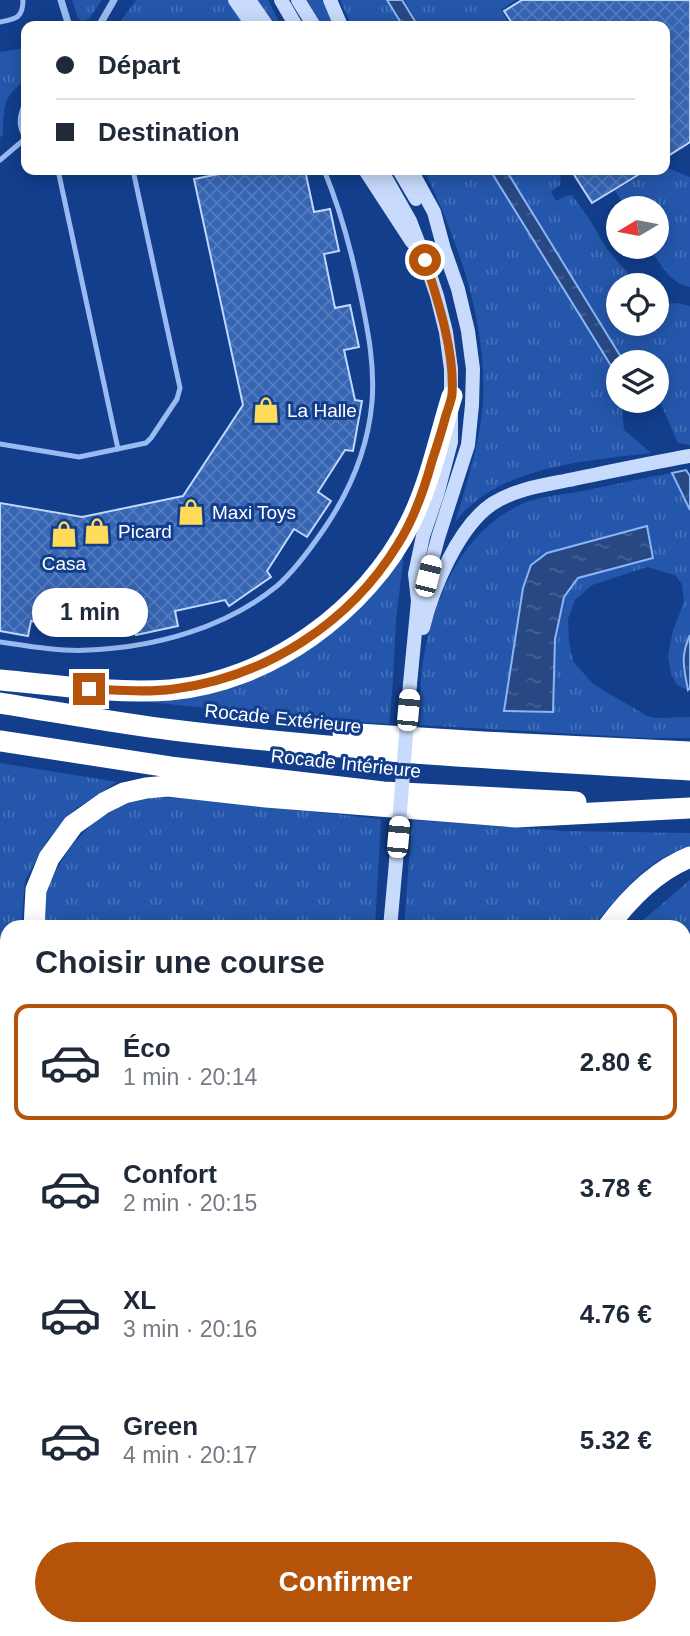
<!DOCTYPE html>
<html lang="fr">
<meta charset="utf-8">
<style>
body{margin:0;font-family:Helvetica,sans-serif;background:#f6f6f7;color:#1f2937;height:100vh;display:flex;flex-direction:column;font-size:26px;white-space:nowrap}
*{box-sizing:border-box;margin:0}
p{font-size:23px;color:#747a83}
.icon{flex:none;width:38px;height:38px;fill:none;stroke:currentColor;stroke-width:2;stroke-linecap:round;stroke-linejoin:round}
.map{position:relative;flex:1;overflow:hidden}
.side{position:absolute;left:0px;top:920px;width:691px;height:716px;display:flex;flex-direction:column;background:#fff;border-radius:21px 21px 0 0;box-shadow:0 4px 18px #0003}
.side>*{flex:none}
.guide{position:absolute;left:21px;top:21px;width:649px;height:154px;border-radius:14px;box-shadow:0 4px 18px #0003;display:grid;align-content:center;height:154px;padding:0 35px;background:#fff}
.needle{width:46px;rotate:260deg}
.tools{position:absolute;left:606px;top:196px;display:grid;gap:14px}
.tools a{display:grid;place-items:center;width:63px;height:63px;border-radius:50%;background:#fff;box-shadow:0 4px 18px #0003;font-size:35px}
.end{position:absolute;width:32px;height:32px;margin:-16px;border:9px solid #b45309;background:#fff;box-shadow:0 0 0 4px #fff}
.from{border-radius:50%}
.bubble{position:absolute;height:49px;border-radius:24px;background:#fff;box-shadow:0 4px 18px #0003;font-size:23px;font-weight:600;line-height:49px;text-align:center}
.car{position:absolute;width:21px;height:42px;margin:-21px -10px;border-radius:9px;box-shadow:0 0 5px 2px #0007;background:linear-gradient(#fff 24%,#345 0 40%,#fff 0 76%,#345 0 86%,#fff 0)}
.guide b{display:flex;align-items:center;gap:24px;height:66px;font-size:26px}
.guide b+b{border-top:2px solid #e0e1e3}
.guide i{width:18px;height:18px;background:#1f2937}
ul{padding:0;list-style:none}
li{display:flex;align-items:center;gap:21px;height:116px;margin:0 14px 10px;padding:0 21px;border:4px solid transparent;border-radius:14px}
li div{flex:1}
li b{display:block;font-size:26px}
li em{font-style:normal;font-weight:600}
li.active{border-color:#b45309}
li>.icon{width:63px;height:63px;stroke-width:1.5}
h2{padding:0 35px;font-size:32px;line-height:84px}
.action{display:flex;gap:14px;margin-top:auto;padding:14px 35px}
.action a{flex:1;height:80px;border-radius:42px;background:#b45309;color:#fff;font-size:28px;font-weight:600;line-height:80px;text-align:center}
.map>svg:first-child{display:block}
</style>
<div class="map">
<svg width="690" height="1636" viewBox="0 0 690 1636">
<defs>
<pattern id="grass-tufts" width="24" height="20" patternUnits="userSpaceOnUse" patternTransform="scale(1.75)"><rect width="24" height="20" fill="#2457ab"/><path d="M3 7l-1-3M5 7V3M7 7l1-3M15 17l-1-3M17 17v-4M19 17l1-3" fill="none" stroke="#4570b8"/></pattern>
<pattern id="water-ripples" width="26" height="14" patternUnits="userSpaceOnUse" patternTransform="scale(1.75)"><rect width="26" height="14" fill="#274882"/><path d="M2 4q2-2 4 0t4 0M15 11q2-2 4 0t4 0" fill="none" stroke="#476395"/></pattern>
<pattern id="building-cross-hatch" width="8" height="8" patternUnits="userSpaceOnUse" patternTransform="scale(1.75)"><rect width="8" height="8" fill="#3665b3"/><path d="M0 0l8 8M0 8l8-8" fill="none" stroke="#547cbe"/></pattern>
</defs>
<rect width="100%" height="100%" fill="#123e8c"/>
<g fill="url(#grass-tufts)" fill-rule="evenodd">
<path d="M 72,0 L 102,0 L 89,19 L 82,21 L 78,18 Z"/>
<path d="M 136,0 L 228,0 L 244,26 L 117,26 Z"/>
<path d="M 256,0 L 268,0 L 281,26 L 273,26 Z"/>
<path d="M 304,0 L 322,0 L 334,26 L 320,26 Z"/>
<path d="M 340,0 L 387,0 L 403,26 L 352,26 Z"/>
<path d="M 404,0 L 516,0 L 501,10 L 511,26 L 420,26 Z"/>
<path d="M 26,48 L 26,80 C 3,96 3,108 3,134 L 0,138 L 0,52 Z"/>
<path d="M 665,167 L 690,177 L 690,287 C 669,283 660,263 649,247 L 656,247 L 656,208 L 626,208 L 615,190 L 650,170 L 665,170 Z"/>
<path d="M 424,170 L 490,170 L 618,377 L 618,401 L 633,401 L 635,405 L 622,408 L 624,430 L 651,453 C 592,460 517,465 470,506 C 464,511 460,517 455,522 C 467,483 480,443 483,402 C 487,320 458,242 424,170 Z"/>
<path d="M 507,170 L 561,170 L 560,185 L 551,192 L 556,201 L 566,196 L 572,195 L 588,217 L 607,249 L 638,285 L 618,285 L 618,324 L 656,324 L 656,299 L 665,304 L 677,303 L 690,306 L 690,445 L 678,443 L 660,402 L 651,403 L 649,401 L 656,401 L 656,362 L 625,362 Z"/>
<path d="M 672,473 L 690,510 L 690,635 C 680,657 684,668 688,690 L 677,685 L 671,674 L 668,656 L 673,630 L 684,602 L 682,584 L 675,575 L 647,567 L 592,585 L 575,600 L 568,619 L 569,642 L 573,661 L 593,684 L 647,716 L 654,718 L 690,717 L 690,738 L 647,738 L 419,725 C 420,704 420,682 423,661 C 433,601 459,536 516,507 C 535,496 561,495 583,491 C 613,485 642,478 672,473 ZM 547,553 L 653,558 L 578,578 L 564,597 L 555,639 L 553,712 Z"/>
<path d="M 405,544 L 396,620 L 393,680 L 389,724 L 317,719 L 108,698 L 263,670 Z"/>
<path d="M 0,763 L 117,782 L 75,809 L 47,841 L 25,881 L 21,927 L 7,928 L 7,1001 L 0,989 Z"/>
<path d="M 150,797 L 183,798 L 381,819 L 375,927 L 45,928 L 44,916 L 48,883 L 71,846 L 92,824 L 122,805 Z"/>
<path d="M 412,820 L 564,831 L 690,833 L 690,846 C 645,860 621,893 593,927 L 404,928 Z"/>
<path d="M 690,880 L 690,1359 L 684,1365 L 684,928 L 639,927 L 642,921 Z"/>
</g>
<g fill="url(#water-ripples)" stroke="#8bb5f4" stroke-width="2">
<path d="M 387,0 L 402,0 L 418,26 L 403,26 Z"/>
<path d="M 490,170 L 506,170 L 624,362 L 618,362 L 618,377 Z"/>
<path d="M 686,470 L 690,476 L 690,510 L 672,473 Z"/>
<path d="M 647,526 L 653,558 L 578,578 L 564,597 L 555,639 L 553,712 L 504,711 L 523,588 L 531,565 L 547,553 Z"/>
<path d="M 690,635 L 690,688 L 688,690 C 684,668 680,657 690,635 Z"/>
</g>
<g fill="url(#building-cross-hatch)" stroke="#c1d7fc" stroke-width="2">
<path d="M 522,0 L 690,0 L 690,142 L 665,158 L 665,26 L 514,26 L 504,11 Z"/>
<path d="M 239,170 L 305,170 L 314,212 L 330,209 L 339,251 L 324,254 L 335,308 L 350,305 L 359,347 L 344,350 L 355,400 L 362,401 L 353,451 L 345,450 L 318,492 L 331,501 L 307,537 L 294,529 L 267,571 L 271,577 L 229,606 L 225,600 L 175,611 L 178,626 L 136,635 L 133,620 L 82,630 L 31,621 L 28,636 L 0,631 L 0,503 L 82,517 L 183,496 L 243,405 L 194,179 Z"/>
<path d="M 571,170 L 646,170 L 592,203 Z"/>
<path d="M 7,1339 L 7,1380 L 5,1381 L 0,1371 L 0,1343 Z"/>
<path d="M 23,1629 L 218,1629 L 221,1632 L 216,1636 L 15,1636 Z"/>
</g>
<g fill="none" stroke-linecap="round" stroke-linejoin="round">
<g stroke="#9abbf1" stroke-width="5">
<path d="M 0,22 C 16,19 23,18 23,0"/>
<path d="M 0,160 L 26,138"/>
<path d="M 58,170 L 118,449"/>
<path d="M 0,444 L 79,457 L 146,443 L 151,438 L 177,399 L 180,388 L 133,170"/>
<path d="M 0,642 C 27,646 62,652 89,650 C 156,647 225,628 277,586 C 292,573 313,545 324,529 C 350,491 368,448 372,402 C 375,366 368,331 361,297 C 352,253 341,211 324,170"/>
<path d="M 684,1555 L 690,1551"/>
<path d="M 684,1598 L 689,1595"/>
<path d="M 444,1636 L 466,1629"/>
<path d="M 570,1636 L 585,1629"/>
<path d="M 653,1636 L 655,1629"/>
</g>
<g stroke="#9abbf1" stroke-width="7">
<path d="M 61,0 L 69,26"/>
<path d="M 99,26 L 114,0"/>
<path d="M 26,104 C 20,116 19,125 26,137"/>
<path d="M 684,1447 L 690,1462"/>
</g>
<g stroke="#c8dbfc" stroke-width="14">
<path d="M 235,0 L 253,26"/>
<path d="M 249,0 L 267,26"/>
<path d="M 281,0 L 296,26"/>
<path d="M 298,0 L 314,26"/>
<path d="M 330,0 L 341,26"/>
<path d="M 365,170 L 412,242"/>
<path d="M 381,170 L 410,221 L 425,260 L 437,296 L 446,332 L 451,369 L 451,442 L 437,495 L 423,536 L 415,574 L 418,601 L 410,684"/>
<path d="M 399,170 L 416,199"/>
<path d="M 411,170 L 434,212 L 444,249 L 458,289 L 468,331 L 473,369 L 472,405 L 468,445 L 438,538 L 428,576 L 420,597"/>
<path d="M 423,628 C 432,590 458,527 492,504 C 517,488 546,485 574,479 C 613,471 651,463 690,456"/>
<path d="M 390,928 L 396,862"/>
</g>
<g stroke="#fff" stroke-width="21">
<path d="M 0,680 C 56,685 113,694 170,690 C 268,682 367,610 410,523 C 430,483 439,438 452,396"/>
<path d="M 0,703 C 57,712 115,723 173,730 C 344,751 517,760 690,770"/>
<path d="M 343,733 L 483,742 L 690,752"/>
<path d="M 0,741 L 170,767 L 383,792 L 576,802"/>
<path d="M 34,928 L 36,890 L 49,858 L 73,825 L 104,803 L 124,793 L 146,788 L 168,786 L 266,797 L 516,817 L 690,808"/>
<path d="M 607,928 C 629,898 655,871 690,857"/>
<path d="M 0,1002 L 7,1014"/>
<path d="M 0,1196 L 7,1189"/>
</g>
<path stroke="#c8dbfc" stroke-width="14" d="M 396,862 L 410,684"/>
</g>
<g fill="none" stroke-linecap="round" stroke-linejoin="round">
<path stroke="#b45309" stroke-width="9" d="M 89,689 C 117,690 146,693 174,689 C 266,677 350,623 398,544 C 414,519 424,490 432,461 C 437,446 442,430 446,415 C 448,409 451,401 452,395 C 455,352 438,301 425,260"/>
</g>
<defs>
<symbol id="shop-bare" viewBox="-9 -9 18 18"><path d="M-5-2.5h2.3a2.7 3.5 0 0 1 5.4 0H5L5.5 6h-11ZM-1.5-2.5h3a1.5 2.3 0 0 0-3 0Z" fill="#ffdb5a" stroke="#123e8c" stroke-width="2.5" paint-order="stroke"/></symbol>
</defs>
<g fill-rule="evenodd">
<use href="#shop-bare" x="247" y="391" width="38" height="38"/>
<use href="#shop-bare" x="172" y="493" width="38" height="38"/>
<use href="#shop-bare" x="78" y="512" width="38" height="38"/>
<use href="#shop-bare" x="45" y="515" width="38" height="38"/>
</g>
<g text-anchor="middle" stroke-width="6" stroke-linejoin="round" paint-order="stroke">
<g font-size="19" fill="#fff" stroke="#123e8c" text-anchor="start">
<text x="287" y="417">La Halle</text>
<text x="212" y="519">Maxi Toys</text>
<text x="118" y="538">Picard</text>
<text x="64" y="570" text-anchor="middle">Casa</text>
</g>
<g font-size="19" fill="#fff" stroke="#123e8c">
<text transform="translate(283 718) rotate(6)" y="7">Rocade Extérieure</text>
<text transform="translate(346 763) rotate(6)" y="7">Rocade Intérieure</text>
</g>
</g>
</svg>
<div class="tools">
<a><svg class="needle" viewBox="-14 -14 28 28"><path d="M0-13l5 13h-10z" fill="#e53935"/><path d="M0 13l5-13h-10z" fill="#747a83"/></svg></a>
<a><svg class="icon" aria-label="locate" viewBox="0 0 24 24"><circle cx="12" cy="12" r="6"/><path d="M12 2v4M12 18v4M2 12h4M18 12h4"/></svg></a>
<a><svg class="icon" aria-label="layers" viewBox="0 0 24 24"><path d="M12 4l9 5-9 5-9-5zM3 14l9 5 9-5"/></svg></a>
</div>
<i class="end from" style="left:425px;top:260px"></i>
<i class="end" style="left:89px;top:689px"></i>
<div class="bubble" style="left:32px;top:588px;width:116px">1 min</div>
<i class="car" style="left:428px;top:576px;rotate:14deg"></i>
<i class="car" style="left:408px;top:710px;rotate:5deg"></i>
<i class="car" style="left:398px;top:837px;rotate:5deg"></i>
<div class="guide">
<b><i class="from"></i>Départ</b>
<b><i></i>Destination</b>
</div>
<section class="side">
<h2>Choisir une course</h2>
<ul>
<li class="active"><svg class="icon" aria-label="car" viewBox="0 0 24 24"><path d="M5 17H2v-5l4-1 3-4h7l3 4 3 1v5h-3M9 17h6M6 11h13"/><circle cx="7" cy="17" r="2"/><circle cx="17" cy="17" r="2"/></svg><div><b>Éco</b><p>1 min · 20:14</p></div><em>2.80 €</em></li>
<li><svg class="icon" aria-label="car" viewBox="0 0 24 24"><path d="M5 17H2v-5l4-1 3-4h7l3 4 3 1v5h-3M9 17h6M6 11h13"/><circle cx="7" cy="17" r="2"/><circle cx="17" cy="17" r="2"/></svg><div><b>Confort</b><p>2 min · 20:15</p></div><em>3.78 €</em></li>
<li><svg class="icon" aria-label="car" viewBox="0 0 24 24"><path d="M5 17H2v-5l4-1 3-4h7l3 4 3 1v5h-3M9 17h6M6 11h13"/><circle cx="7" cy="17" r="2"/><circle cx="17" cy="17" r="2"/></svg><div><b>XL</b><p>3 min · 20:16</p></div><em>4.76 €</em></li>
<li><svg class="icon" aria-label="car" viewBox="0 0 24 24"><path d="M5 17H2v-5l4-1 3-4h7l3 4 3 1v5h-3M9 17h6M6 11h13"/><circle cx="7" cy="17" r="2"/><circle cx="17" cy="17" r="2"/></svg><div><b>Green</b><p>4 min · 20:17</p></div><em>5.32 €</em></li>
</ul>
<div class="action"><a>Confirmer</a></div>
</section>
</div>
